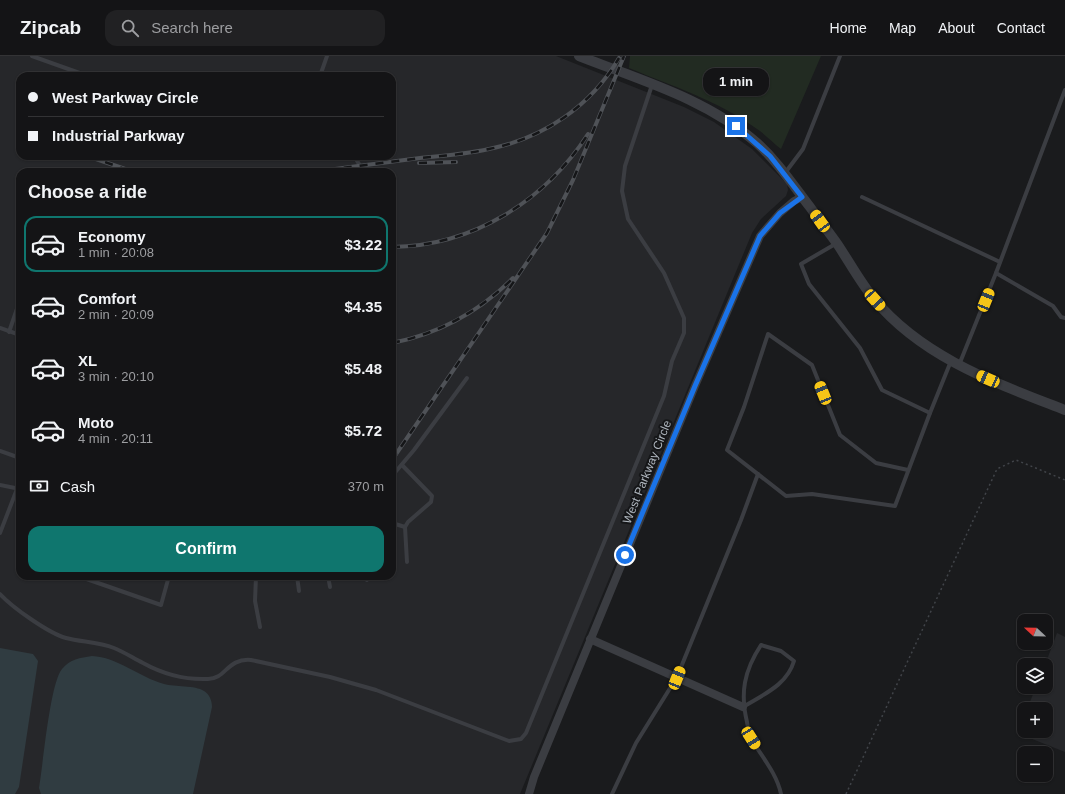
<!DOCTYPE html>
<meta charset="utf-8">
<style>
body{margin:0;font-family:Arial,sans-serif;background:#212123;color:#f1f3f6;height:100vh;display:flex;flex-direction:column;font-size:15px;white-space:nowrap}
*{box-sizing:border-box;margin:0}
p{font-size:13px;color:#9d9ea1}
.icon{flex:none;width:22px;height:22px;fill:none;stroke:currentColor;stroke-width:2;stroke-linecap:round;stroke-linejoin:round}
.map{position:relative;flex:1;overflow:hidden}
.details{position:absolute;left:16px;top:112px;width:380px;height:412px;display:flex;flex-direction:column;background:#141416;border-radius:12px;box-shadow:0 1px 3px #0004,0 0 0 1px #333335}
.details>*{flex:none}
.top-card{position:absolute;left:16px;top:16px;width:380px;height:88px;border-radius:12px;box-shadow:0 1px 3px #0004,0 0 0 1px #333335;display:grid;align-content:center;height:88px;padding:0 12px;background:#141416}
.needle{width:26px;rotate:292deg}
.controls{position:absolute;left:1017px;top:558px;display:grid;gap:8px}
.controls a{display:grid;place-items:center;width:36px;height:36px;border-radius:8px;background:#141416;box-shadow:0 1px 3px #0004,0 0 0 1px #333335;font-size:20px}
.end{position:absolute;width:18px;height:18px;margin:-9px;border:5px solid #1a73e8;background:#fff;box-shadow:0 0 0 2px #fff}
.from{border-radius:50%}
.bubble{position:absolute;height:28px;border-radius:12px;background:#141416;box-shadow:0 1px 3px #0004,0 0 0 1px #333335;font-size:13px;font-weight:700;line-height:28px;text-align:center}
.car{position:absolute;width:12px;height:24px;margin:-12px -6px;border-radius:5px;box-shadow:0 0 3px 1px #0007;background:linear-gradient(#f5c518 24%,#345 0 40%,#f5c518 0 76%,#345 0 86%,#f5c518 0)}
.top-card b{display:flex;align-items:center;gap:14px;height:38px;font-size:15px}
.top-card b+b{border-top:1px solid #333335}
.top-card i{width:10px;height:10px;background:#f1f3f6}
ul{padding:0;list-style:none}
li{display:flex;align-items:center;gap:12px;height:56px;margin:0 8px 6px;padding:0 4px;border:2px solid transparent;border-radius:12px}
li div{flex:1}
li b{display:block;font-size:15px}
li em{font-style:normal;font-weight:700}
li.on{border-color:#0f766e}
li>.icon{width:36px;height:36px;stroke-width:1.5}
h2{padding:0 12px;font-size:18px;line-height:48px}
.pay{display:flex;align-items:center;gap:10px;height:44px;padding:0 12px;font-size:15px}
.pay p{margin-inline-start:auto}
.button{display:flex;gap:8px;margin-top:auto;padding:8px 12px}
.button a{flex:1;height:46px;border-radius:12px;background:#0f766e;color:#fff;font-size:16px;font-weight:700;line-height:46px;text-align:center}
header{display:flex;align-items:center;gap:24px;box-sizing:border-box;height:56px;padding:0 20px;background:#141416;border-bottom:1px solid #333335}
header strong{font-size:19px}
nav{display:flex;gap:22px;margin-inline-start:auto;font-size:14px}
.search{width:280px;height:36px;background:#212123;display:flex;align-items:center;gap:10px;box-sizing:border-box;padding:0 14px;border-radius:12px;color:#9d9ea1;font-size:15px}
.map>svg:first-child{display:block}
</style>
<header>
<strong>Zipcab</strong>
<div class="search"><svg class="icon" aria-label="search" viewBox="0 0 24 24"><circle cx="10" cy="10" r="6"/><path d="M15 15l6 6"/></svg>Search here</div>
<nav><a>Home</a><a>Map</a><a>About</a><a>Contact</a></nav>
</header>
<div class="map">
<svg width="1065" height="738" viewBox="0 0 1065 738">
<rect width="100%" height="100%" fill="#1a1b1d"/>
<g fill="#26272a" fill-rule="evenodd">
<path d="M 0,0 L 556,0 L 684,51 L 714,66 L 752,93 L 787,128 L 788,134 L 786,140 L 761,163 L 752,177 L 520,738 L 0,738 ZM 20,20 L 392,20 L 392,100 L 20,100 ZM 20,116 L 392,116 L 392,520 L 20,520 Z"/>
<path d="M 1057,577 L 1065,581 L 1065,696 L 1017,677 L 1024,660 L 1024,675 L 1046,675 L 1046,653 L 1027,653 L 1036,631 L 1046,631 L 1046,609 L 1045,609 Z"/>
</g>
<path fill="#222b22" d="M 630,0 L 821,0 L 781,93 C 773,87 766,79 757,73 C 719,45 672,30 629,12 Z"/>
<g fill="#303c41">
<path d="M 0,592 L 33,598 L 38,605 L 19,731 L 15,738 L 0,738 Z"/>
<path d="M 92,600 C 117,601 139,621 164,628 C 175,631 195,629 204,635 C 209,638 212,644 212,651 L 193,738 L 41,738 L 39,732 C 43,709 50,627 62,613 C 70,603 80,602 92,600 Z"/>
</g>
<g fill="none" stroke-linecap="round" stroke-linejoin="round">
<path stroke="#414449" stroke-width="1.5" stroke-dasharray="2 3" stroke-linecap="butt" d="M 846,738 L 997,413 L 1016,404 L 1065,424"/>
<g stroke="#3b3d42" stroke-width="4">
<path d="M 32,0 L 88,20"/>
<path d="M 320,20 L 327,0"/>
<path d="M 1065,34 L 996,217 L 1053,250 L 1061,261 L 1065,262"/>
<path d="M 354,100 L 364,116"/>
<path d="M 118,103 L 119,100"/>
<path d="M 785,117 L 803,93 L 840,0"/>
<path d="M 862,141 L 1000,206"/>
<path d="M 837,187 L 801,208 L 809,228 L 860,292 L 882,334 L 930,357 L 951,305"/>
<path d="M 0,272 L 20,279"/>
<path d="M 9,276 L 20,244"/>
<path d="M 959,309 L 996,217"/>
<path d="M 0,395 L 20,402"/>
<path d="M 402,409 L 432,440 L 431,446 L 408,466 L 405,471 L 407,506"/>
<path d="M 908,414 L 876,407 L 840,379 L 812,309 L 768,278 L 744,351 L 727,394 L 786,440 L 812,438 L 895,450 L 930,357"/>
<path d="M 392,420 L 414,394 L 467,322"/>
<path d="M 0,429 L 20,433"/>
<path d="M 392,467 L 405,471"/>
<path d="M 0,477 L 17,433"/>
<path d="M 78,520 L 161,549 L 169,520"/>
<path d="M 256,520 L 255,545 L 260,571"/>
<path d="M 297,520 L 299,535"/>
<path d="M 328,520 L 330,531"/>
<path d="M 366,520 L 367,524"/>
<path d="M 0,538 C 12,551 48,577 66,582 C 81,586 98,586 114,592 C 124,596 133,602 143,607 C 163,618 186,624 208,623 C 226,623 227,602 251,604 L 330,621 L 376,634 L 509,685 L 521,683 L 526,677 L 664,340 L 672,305 L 684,277 L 684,262 L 664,217 L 628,163 L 622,135 L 625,110 L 652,29"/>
<path d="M 743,651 C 764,638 787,629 794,605 L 781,595 L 761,589 C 744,615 740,637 747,666 C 748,672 749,679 752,684 C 762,701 777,718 781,738"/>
<path d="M 612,738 L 636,687 L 677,621 L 741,464 L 758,418"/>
</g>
<g stroke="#3b3d42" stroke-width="8">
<path d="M 590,583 L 743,651"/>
<path d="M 529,738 L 534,721 L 695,330 L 760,180 L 780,157 L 794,145 L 802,141"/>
</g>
<path stroke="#3b3d42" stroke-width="10" d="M 579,0 C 640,24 707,43 757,87 C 778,106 793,129 810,151 C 819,164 829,176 838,189 C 850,207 860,226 874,243 C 923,302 996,327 1065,354"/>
<defs>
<g id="rail">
<path d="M 90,101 L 134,116"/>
<path d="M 419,107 L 456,106"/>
<path d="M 312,116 C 348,111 384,107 420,102 C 443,100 467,98 489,93 C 544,82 591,50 619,2"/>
<path d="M 392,191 C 473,190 545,145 588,78"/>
<path d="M 392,287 C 438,278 480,255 513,222"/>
<path d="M 392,404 L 547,177 L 573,124 L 624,0"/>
</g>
</defs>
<use href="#rail" stroke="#4f5257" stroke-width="4"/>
<use href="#rail" stroke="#151618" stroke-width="2.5" stroke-dasharray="8" stroke-linecap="butt"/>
</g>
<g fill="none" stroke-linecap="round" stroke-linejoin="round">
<path stroke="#1a73e8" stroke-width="5" d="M 625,499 L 695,330 L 760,180 L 780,157 L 802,141 L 770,100 L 736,70"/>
</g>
<g text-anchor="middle" stroke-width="4" stroke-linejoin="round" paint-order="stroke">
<g font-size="12" fill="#adb4bc" stroke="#151618">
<text transform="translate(647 416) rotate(-68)" y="4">West Parkway Circle</text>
</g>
</g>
</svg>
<div class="controls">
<a><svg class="needle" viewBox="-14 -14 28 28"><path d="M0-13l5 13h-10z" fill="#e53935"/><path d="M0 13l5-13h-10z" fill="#9d9ea1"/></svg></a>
<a><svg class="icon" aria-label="layers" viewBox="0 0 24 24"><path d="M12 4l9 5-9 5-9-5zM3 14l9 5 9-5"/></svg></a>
<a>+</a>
<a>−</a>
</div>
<i class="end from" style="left:625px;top:499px"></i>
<i class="end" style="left:736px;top:70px"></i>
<div class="bubble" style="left:703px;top:12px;width:66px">1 min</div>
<i class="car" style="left:820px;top:165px;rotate:324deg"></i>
<i class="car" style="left:875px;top:244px;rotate:138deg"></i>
<i class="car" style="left:986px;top:244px;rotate:22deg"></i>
<i class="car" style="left:988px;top:323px;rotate:294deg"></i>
<i class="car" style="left:823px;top:337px;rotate:338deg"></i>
<i class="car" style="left:677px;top:622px;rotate:22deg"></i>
<i class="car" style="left:751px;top:682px;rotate:148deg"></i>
<div class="top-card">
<b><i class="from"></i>West Parkway Circle</b>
<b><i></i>Industrial Parkway</b>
</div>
<section class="details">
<h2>Choose a ride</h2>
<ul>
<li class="on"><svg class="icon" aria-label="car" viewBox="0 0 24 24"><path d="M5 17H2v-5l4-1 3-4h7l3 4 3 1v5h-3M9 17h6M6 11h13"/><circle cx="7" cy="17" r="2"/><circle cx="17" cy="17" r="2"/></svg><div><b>Economy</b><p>1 min · 20:08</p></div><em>$3.22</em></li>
<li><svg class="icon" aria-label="car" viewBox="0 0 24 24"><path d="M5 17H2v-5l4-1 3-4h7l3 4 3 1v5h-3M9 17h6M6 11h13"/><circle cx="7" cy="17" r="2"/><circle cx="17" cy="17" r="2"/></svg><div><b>Comfort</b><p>2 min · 20:09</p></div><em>$4.35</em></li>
<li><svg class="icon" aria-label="car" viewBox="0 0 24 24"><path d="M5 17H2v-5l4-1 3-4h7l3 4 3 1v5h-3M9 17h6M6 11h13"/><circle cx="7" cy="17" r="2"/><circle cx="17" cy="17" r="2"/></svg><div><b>XL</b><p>3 min · 20:10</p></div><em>$5.48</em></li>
<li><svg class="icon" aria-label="car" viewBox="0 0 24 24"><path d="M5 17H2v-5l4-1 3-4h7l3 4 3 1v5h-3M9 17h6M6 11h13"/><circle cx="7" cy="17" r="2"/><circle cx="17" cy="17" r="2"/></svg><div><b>Moto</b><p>4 min · 20:11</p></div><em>$5.72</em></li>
</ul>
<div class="pay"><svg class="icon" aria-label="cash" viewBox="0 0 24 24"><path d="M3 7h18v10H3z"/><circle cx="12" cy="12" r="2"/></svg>Cash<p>370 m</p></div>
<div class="button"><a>Confirm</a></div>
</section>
</div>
